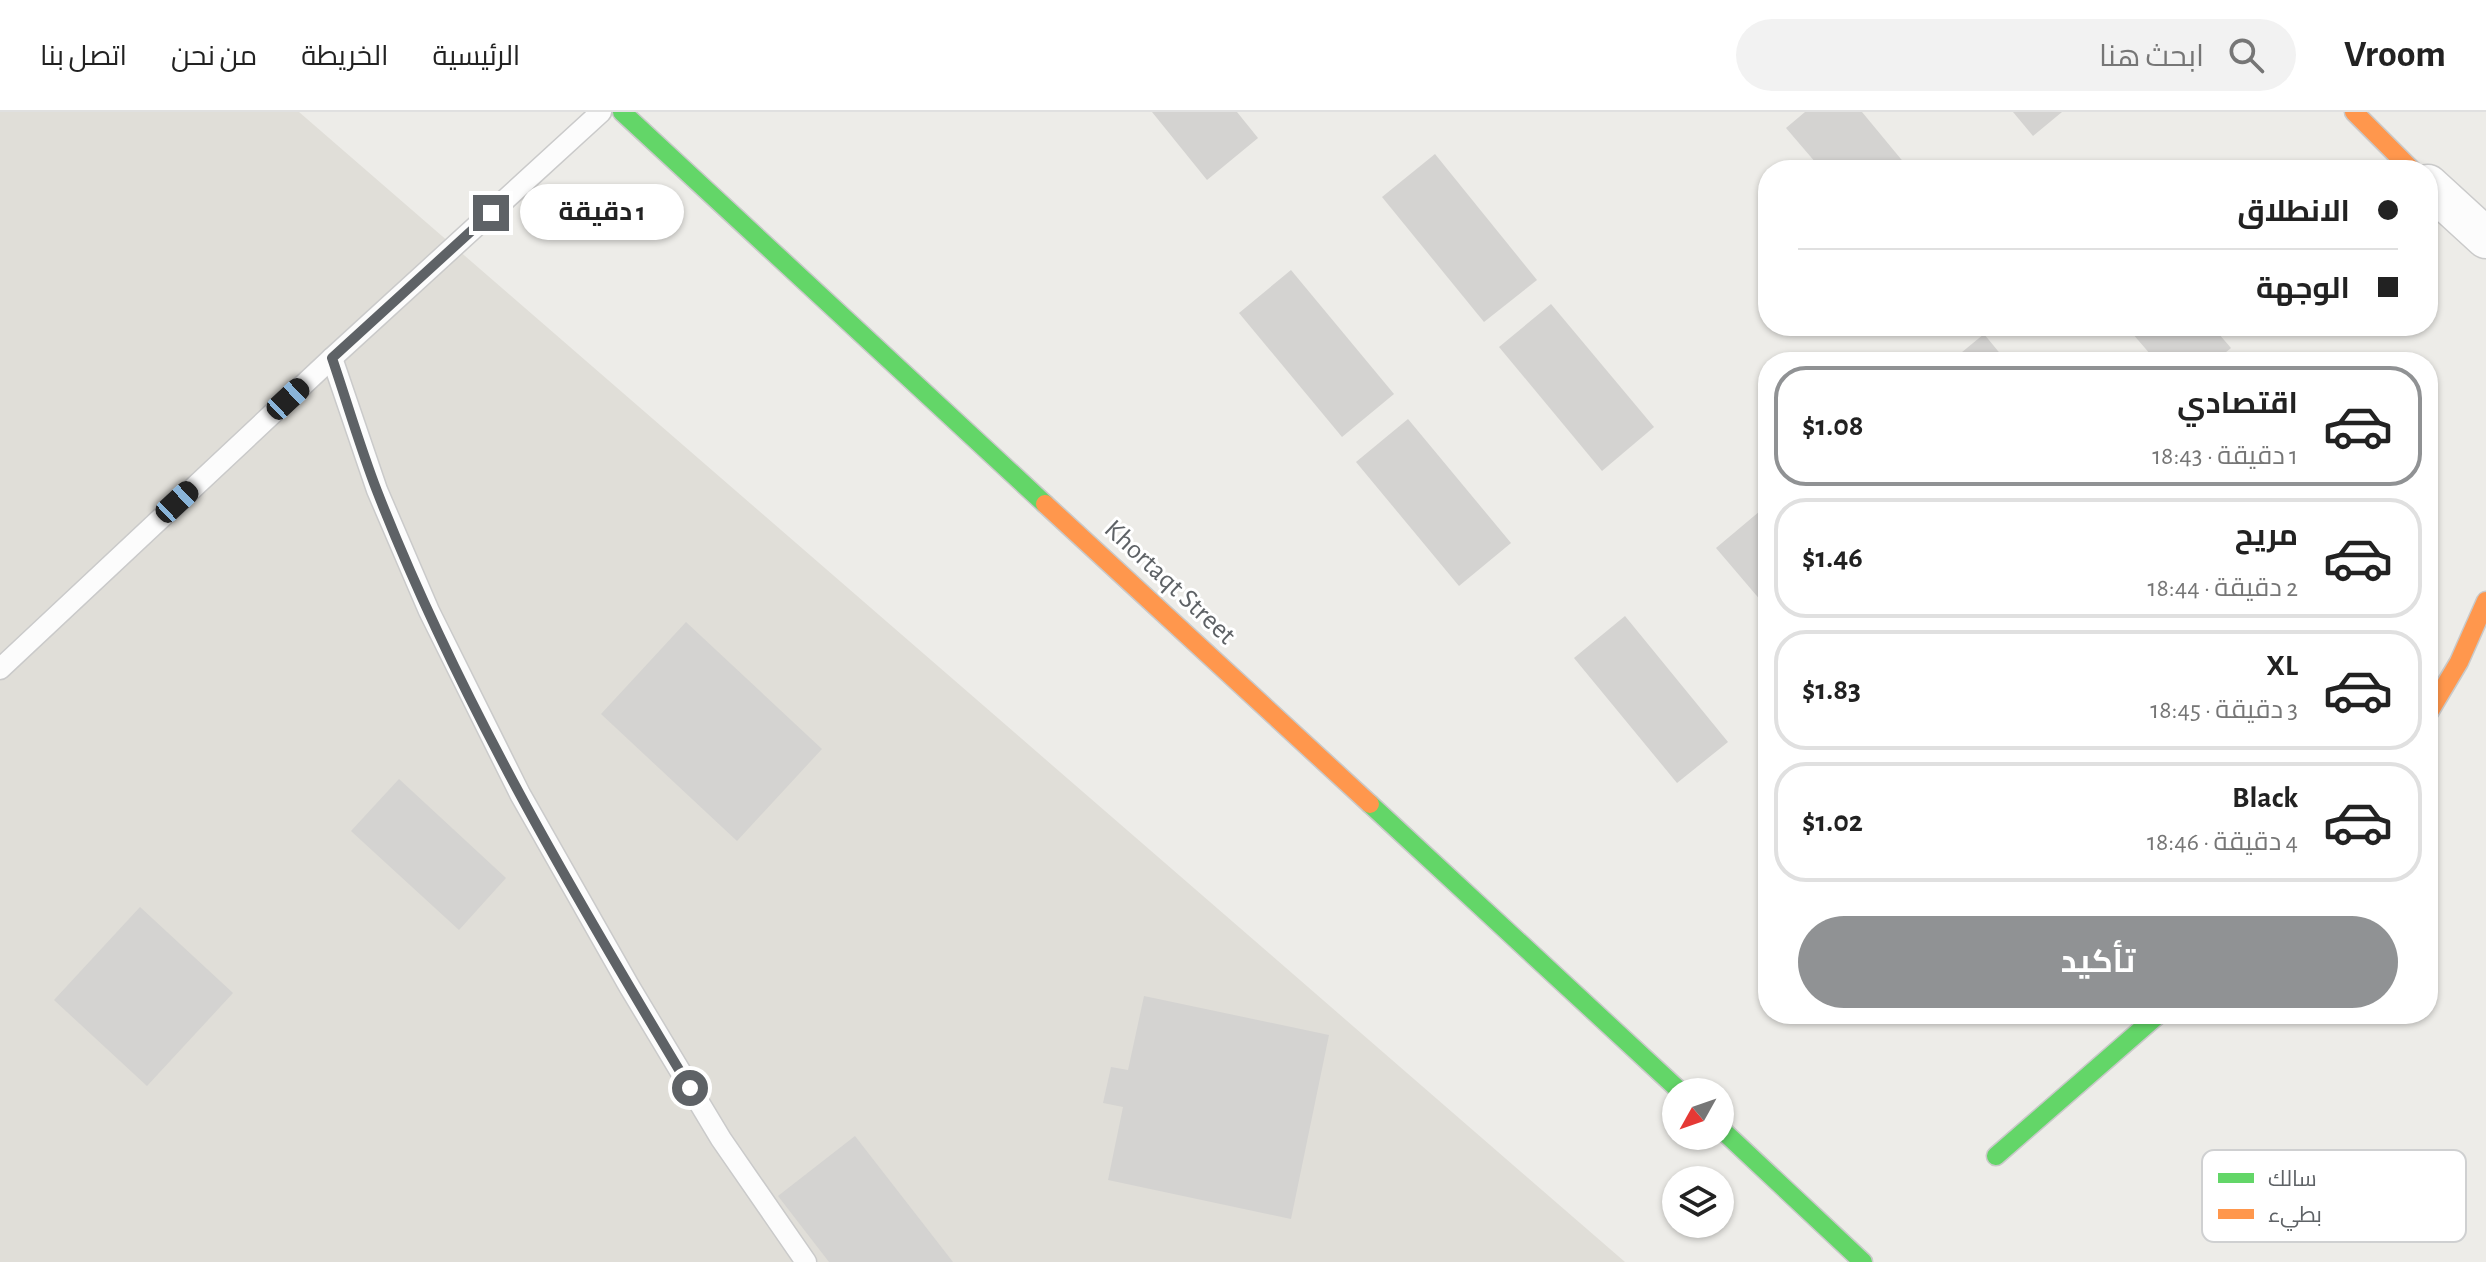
<!DOCTYPE html>
<html lang="ar">
<meta charset="utf-8">
<style>
body{margin:0;font-family:"Alegreya Sans",Cairo,sans-serif;background:#f2f2f2;color:#222;direction:rtl;height:100vh;display:flex;flex-direction:column;font-size:30px;white-space:nowrap}
*{box-sizing:border-box;margin:0}
p{font-size:26px;color:#767676}
.icon{flex:none;width:44px;height:44px;fill:none;stroke:currentColor;stroke-width:2;stroke-linecap:round;stroke-linejoin:round}
.map{position:relative;flex:1;overflow:hidden;direction:ltr}
.drawer{position:absolute;left:1758px;top:240px;width:680px;height:672px;display:flex;flex-direction:column;background:#fff;border-radius:32px;box-shadow:0 2px 6px #0004;direction:rtl}
.drawer>*{flex:none}
.top-card{position:absolute;left:1758px;top:48px;width:680px;height:176px;border-radius:32px;box-shadow:0 2px 6px #0004;direction:rtl;display:grid;align-content:center;height:176px;padding:0 40px;background:#fff}
.needle{width:52px;rotate:230deg}
.fabs{position:absolute;left:1662px;top:966px;display:grid;gap:16px}
.fabs a{display:grid;place-items:center;width:72px;height:72px;border-radius:50%;background:#fff;box-shadow:0 2px 6px #0004;font-size:40px}
.end{position:absolute;width:36px;height:36px;margin:-18px;border:10px solid #5e6266;background:#fff;box-shadow:0 0 0 4px #fff}
.from{border-radius:50%}
.bubble{position:absolute;height:56px;border-radius:28px;background:#fff;box-shadow:0 2px 6px #0004;font-size:26px;font-weight:700;line-height:56px;text-align:center;direction:rtl}
.car{position:absolute;width:24px;height:48px;margin:-24px -12px;border-radius:10px;box-shadow:0 0 6px 2px #0007;background:linear-gradient(#222 24%,#8ab4d8 0 40%,#222 0 76%,#8ab4d8 0 86%,#222 0)}
.top-card b{display:flex;align-items:center;gap:28px;height:76px;font-size:30px}
.top-card b+b{border-top:2px solid #e0e0e0}
.top-card i{width:20px;height:20px;background:#222}
ul{padding:14px 0 0;list-style:none}
li{display:flex;align-items:center;gap:24px;height:120px;margin:0 16px 12px;padding:0 24px;border:4px solid #e0e0e0;border-radius:32px}
li div{flex:1}
li b{display:block;font-size:30px}
li em{font-style:normal;font-weight:700}
li.selected{border-color:#909294}
li>.icon{width:72px;height:72px;stroke-width:1.5}
.cta{display:flex;gap:16px;margin-top:auto;padding:16px 40px}
.cta a{flex:1;height:92px;border-radius:48px;background:#909294;color:#fff;font-size:32px;font-weight:700;line-height:92px;text-align:center}
header{display:flex;align-items:center;gap:48px;box-sizing:border-box;height:112px;padding:0 40px;background:#fff;border-bottom:2px solid #e0e0e0}
header strong{font-size:38px}
nav{display:flex;gap:44px;margin-inline-start:auto;font-size:28px}
.search{width:560px;height:72px;background:#f2f2f2;display:flex;align-items:center;gap:20px;box-sizing:border-box;padding:0 28px;border-radius:44px;color:#767676;font-size:30px}
.map>svg:first-child{display:block}
</style>
<header>
<strong>Vroom</strong>
<div class="search"><svg class="icon" aria-label="search" viewBox="0 0 24 24"><circle cx="10" cy="10" r="6"/><path d="M15 15l6 6"/></svg>ابحث هنا</div>
<nav><a>الرئيسية</a><a>الخريطة</a><a>من نحن</a><a>اتصل بنا</a></nav>
</header>
<div class="map">
<svg width="2486" height="1150" viewBox="0 0 2486 1150">
<rect width="100%" height="100%" fill="#edece8"/>
<path fill="#e0ded8" d="M 0,0 L 299,0 L 1625,1150 L 0,1150 Z"/>
<g fill="#d4d3d1">
<path d="M 1152,0 L 1237,0 L 1258,26 L 1207,68 Z"/>
<path d="M 1805,0 L 1862,0 L 1910,58 L 1822,58 L 1786,16 Z"/>
<path d="M 2013,0 L 2062,0 L 2033,24 Z"/>
<path d="M 1435,42 L 1537,168 L 1484,210 L 1382,85 Z"/>
<path d="M 1291,158 L 1394,282 L 1342,325 L 1239,201 Z"/>
<path d="M 1551,192 L 1654,315 L 1602,359 L 1499,235 Z"/>
<path d="M 2126,214 L 2212,214 L 2231,236 L 2214,250 L 2157,250 Z"/>
<path d="M 1984,222 L 2007,250 L 1950,250 Z"/>
<path d="M 1408,307 L 1511,431 L 1459,474 L 1356,350 Z"/>
<path d="M 1766,394 L 1768,395 L 1768,497 L 1716,436 Z"/>
<path d="M 1625,504 L 1728,630 L 1677,671 L 1574,546 Z"/>
<path d="M 686,510 L 822,637 L 737,729 L 601,602 Z"/>
<path d="M 399,667 L 506,766 L 459,818 L 351,719 Z"/>
<path d="M 140,795 L 233,881 L 147,974 L 54,888 Z"/>
<path d="M 1144,884 L 1329,923 L 1291,1107 L 1108,1068 L 1123,995 L 1103,991 L 1111,955 L 1128,958 Z"/>
<path d="M 855,1024 L 953,1150 L 829,1150 L 778,1084 Z"/>
</g>
<g fill="none" stroke-linecap="round" stroke-linejoin="round">
<defs>
<g id="lane">
<path d="M 332,246 L 377,378 L 429,499 L 520,682 L 629,874 L 721,1027 L 806,1150"/>
<path d="M 0,557 L 332,246 L 601,0"/>
</g>
<path id="street" d="M 2428,73 L 2486,126"/>
<g id="fast">
<path d="M 622,0 L 1045,392"/>
<path d="M 1370,692 L 1681,980"/>
<path d="M 1720,1016 L 1863,1150"/>
<path d="M 1996,1044 L 2159,902"/>
</g>
<g id="slow">
<path d="M 2354,0 L 2412,58"/>
<path d="M 1045,392 L 1370,692"/>
<path d="M 2428,602 L 2459,550 L 2486,489"/>
</g>
</defs>
<use href="#lane" stroke="#cacaca" stroke-width="23"/>
<use href="#street" stroke="#cacaca" stroke-width="43"/>
<use href="#fast" stroke="#c9c9c9" stroke-width="21"/>
<use href="#slow" stroke="#c9c9c9" stroke-width="21"/>
<use href="#lane" stroke="#fcfcfc" stroke-width="20"/>
<use href="#street" stroke="#fcfcfc" stroke-width="40"/>
<use href="#fast" stroke="#63d668" stroke-width="18"/>
<use href="#slow" stroke="#ff974d" stroke-width="18"/>
</g>
<g fill="none" stroke-linecap="round" stroke-linejoin="round">
<path stroke="#5e6266" stroke-width="10" d="M 491,101 L 332,246 C 347,290 360,335 377,379 C 458,587 575,785 690,976"/>
</g>
<g text-anchor="middle" stroke-width="6" stroke-linejoin="round" paint-order="stroke">
<g font-size="28" fill="#5e6266" stroke="#fff">
<text transform="translate(1171 469) rotate(43)" y="10">Khortaqt Street</text>
</g>
</g>
<rect x="2202" y="1038" width="264" height="92" rx="12" fill="#fff" stroke="#cfd0d1" stroke-width="2"/>
<rect x="2218" y="1061" width="36" height="10" fill="#63d668"/>
<rect x="2218" y="1097" width="36" height="10" fill="#ff974d"/>
<g font-size="22" fill="#5e6266">
<text x="2268" y="1074">سالك</text>
<text x="2268" y="1110">بطيء</text>
</g>
</svg>
<div class="fabs">
<a><svg class="needle" viewBox="-14 -14 28 28"><path d="M0-13l5 13h-10z" fill="#e53935"/><path d="M0 13l5-13h-10z" fill="#767676"/></svg></a>
<a><svg class="icon" aria-label="layers" viewBox="0 0 24 24"><path d="M12 4l9 5-9 5-9-5zM3 14l9 5 9-5"/></svg></a>
</div>
<i class="end from" style="left:690px;top:976px"></i>
<i class="end" style="left:491px;top:101px"></i>
<div class="bubble" style="left:520px;top:72px;width:164px">1 دقيقة</div>
<i class="car" style="left:288px;top:287px;rotate:47deg"></i>
<i class="car" style="left:177px;top:390px;rotate:47deg"></i>
<div class="top-card">
<b><i class="from"></i>الانطلاق</b>
<b><i></i>الوجهة</b>
</div>
<section class="drawer">
<ul>
<li class="selected"><svg class="icon" aria-label="car" viewBox="0 0 24 24"><path d="M5 17H2v-5l4-1 3-4h7l3 4 3 1v5h-3M9 17h6M6 11h13"/><circle cx="7" cy="17" r="2"/><circle cx="17" cy="17" r="2"/></svg><div><b>اقتصادي</b><p>1 دقيقة · 18:43</p></div><em>$1.08</em></li>
<li><svg class="icon" aria-label="car" viewBox="0 0 24 24"><path d="M5 17H2v-5l4-1 3-4h7l3 4 3 1v5h-3M9 17h6M6 11h13"/><circle cx="7" cy="17" r="2"/><circle cx="17" cy="17" r="2"/></svg><div><b>مريح</b><p>2 دقيقة · 18:44</p></div><em>$1.46</em></li>
<li><svg class="icon" aria-label="car" viewBox="0 0 24 24"><path d="M5 17H2v-5l4-1 3-4h7l3 4 3 1v5h-3M9 17h6M6 11h13"/><circle cx="7" cy="17" r="2"/><circle cx="17" cy="17" r="2"/></svg><div><b>XL</b><p>3 دقيقة · 18:45</p></div><em>$1.83</em></li>
<li><svg class="icon" aria-label="car" viewBox="0 0 24 24"><path d="M5 17H2v-5l4-1 3-4h7l3 4 3 1v5h-3M9 17h6M6 11h13"/><circle cx="7" cy="17" r="2"/><circle cx="17" cy="17" r="2"/></svg><div><b>Black</b><p>4 دقيقة · 18:46</p></div><em>$1.02</em></li>
</ul>
<div class="cta"><a>تأكيد</a></div>
</section>
</div>
